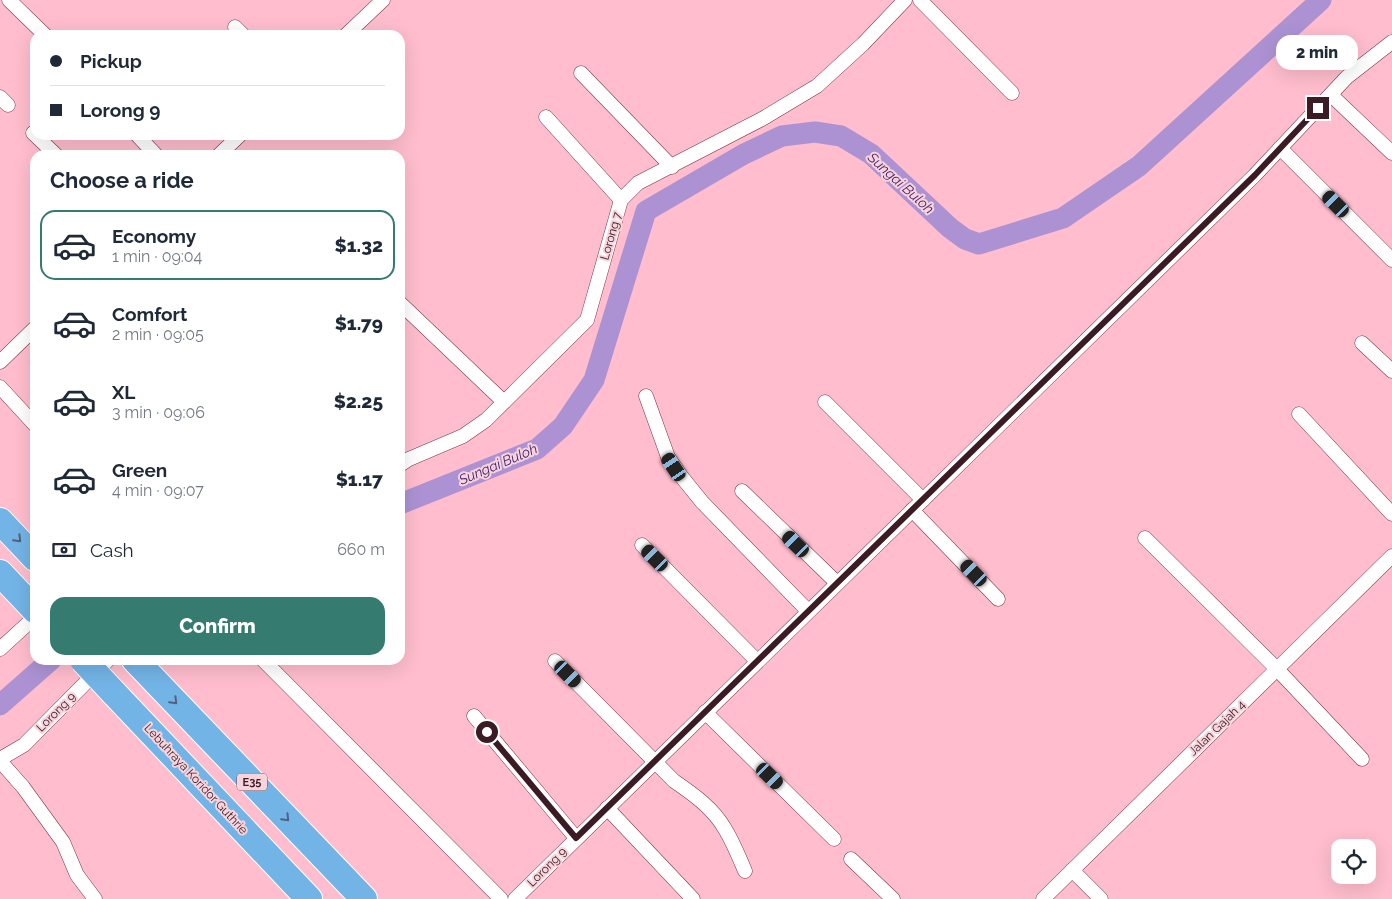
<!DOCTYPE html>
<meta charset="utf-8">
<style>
body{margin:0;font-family:Raleway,sans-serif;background:#f6f6f7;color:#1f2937;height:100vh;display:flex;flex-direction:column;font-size:19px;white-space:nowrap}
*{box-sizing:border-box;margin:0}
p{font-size:16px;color:#747a83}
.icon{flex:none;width:28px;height:28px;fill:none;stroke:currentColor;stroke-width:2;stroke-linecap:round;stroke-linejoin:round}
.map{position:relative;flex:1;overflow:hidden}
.drawer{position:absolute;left:30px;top:150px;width:375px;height:515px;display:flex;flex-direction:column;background:#fff;border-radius:15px;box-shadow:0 5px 20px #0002}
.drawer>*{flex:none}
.banner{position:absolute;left:30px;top:30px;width:375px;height:110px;border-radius:15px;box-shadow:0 5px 20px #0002;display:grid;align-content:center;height:110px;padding:0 20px;background:#fff}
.tools{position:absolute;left:1331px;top:839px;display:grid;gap:10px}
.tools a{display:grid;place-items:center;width:45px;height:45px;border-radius:10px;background:#fff;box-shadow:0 5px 20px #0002;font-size:25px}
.end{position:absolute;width:22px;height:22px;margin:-11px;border:6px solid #3b1c25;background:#fff;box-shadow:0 0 0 2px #fff}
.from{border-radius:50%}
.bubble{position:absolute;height:35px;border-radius:15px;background:#fff;box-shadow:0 5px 20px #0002;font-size:16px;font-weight:800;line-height:35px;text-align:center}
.car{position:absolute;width:15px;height:30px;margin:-15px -8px;border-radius:6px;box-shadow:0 0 4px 1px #0007;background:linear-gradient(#222 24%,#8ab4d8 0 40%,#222 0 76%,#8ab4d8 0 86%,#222 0)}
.banner b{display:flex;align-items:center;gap:18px;height:48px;font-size:19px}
.banner b+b{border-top:1px solid #e0e1e3}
.banner i{width:12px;height:12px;background:#1f2937}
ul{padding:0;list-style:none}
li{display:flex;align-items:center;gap:15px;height:70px;margin:0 10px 8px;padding:0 10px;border:2px solid transparent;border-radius:15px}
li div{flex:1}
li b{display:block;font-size:19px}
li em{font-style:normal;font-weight:800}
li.active{border-color:#357b70}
li>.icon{width:45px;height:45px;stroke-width:1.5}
h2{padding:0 20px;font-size:22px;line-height:60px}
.pay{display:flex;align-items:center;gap:12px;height:55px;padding:0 20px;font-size:19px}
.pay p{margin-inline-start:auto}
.button{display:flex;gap:10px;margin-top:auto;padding:10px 20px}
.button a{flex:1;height:58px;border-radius:15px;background:#357b70;color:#fff;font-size:20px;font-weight:800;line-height:58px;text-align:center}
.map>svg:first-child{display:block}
</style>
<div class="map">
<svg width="1392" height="899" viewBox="0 0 1392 899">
<rect width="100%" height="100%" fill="#ffbdcd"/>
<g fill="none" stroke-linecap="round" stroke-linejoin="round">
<g stroke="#ac92d3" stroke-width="21">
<path d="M 400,504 L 537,449 L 563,426 L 594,380 L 646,211 L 744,154 L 782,136 L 815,132 L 841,136 L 871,154 L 950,228 L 965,239 L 979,244 L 1063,218 L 1139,166 L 1321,0"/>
<path d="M 0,705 L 51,660"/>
</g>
<defs>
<g id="street">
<path d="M 9,0 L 45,35"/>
<path d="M 920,0 L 1012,93"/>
<path d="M 235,27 L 243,35"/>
<path d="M 346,35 L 383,0"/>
<path d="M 581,73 L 672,167"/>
<path d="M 1331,95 L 1392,153"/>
<path d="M 0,97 L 8,105"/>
<path d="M 546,117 L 621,200"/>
<path d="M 33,133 L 56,155"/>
<path d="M 137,135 L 156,155"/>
<path d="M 1280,148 L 1392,260"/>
<path d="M 219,155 L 240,135"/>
<path d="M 400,303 L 504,402"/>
<path d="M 1362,343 L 1392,371"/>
<path d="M 0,362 L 35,328"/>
<path d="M 0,387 L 35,425"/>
<path d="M 646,396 L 668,457 L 681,476 L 702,502 L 808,611"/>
<path d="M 825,402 L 923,500"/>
<path d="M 1299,414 L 1392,514"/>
<path d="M 400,465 L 409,459 L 463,436 L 486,420 L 587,320 L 621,200 L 638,183 L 762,119 L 817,86 L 863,44 L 905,0"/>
<path d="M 742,491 L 837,583"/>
<path d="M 912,510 L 998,599"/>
<path d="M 1145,538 L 1277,669 L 1362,759"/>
<path d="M 642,545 L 757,661"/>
<path d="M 0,649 L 35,617"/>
<path d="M 263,660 L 501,899"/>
<path d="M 555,661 L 674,781 C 693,794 713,808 725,829 C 733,842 739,857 745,871"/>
<path d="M 705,712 L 834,839"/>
<path d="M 474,716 L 576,838"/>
<path d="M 0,759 L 24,745 L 108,660"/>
<path d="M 0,761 L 23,787 L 63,842 L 77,875 L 95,899"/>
<path d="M 607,808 L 693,899"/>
<path d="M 851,859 L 893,899"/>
<path d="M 1072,870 L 1101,899"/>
<path d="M 515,899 L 1255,175 L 1347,77 L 1392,42"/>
<path d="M 1043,899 L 1392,556"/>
</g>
<g id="highway">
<path d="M 0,521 L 35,558"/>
<path d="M 0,573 L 35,610"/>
<path d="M 135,660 L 364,899"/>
<path d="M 113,692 L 309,899"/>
</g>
</defs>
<use href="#street" stroke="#7b364c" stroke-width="15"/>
<use href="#highway" stroke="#fff" stroke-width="28"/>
<use href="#street" stroke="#fff" stroke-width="14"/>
<use href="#highway" stroke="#73b4e6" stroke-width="26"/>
<defs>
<path id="highway-bridge" d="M 83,660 L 113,692"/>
</defs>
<use href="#highway-bridge" stroke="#fff" stroke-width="28" stroke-linecap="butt"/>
<use href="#highway-bridge" stroke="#73b4e6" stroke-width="26"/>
</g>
<defs><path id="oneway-chevron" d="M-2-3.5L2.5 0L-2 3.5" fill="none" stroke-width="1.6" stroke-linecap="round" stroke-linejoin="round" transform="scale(1.25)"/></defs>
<g stroke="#54607c">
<use href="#oneway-chevron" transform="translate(18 539) rotate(46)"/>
<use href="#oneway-chevron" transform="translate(174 701) rotate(46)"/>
<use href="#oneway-chevron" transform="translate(286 818) rotate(46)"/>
</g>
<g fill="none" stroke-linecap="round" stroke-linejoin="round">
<path stroke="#3b1c25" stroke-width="6" d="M 487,732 L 576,838 L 1255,175 L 1318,108"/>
</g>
<g text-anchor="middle" stroke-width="4" stroke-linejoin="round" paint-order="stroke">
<rect fill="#f7d4dc" stroke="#73535c" stroke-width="1" x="237" y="773.5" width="30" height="17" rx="4"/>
<g font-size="11" font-weight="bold" fill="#3b1c25">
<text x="252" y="786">E35</text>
</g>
<g font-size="12" fill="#3b1c25" stroke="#f7d4dc">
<text transform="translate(611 236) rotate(-74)" y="4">Lorong 7</text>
<text transform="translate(56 712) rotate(-45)" y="4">Lorong 9</text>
<text transform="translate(1217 728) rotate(-44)" y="4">Jalan Gajah 4</text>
<text transform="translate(196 779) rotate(47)" y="4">Lebuhraya Koridor Guthrie</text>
<text transform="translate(547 867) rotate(-45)" y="4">Lorong 9</text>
</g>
<g font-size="14" font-style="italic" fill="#48236f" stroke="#f7d4dc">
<text transform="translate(901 183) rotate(42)" y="5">Sungai Buloh</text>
<text transform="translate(498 464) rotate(-23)" y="5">Sungai Buloh</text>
</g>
</g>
</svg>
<div class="tools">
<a><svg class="icon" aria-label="locate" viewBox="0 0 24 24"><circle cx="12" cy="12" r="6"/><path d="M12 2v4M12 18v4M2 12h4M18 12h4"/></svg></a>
</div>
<i class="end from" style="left:487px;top:732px"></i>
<i class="end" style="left:1318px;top:108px"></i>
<div class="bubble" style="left:1276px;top:35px;width:82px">2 min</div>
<i class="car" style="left:1336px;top:204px;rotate:315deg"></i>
<i class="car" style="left:674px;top:467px;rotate:326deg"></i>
<i class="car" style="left:796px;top:544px;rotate:314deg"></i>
<i class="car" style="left:655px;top:558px;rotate:315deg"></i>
<i class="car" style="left:974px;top:573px;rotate:316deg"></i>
<i class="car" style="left:568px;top:674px;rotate:135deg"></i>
<i class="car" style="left:770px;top:776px;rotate:134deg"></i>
<div class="banner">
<b><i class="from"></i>Pickup</b>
<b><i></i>Lorong 9</b>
</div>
<section class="drawer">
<h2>Choose a ride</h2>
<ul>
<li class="active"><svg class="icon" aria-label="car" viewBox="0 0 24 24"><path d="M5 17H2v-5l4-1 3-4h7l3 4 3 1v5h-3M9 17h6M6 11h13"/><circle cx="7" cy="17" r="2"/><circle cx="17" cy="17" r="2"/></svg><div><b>Economy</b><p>1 min · 09:04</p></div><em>$1.32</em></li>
<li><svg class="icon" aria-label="car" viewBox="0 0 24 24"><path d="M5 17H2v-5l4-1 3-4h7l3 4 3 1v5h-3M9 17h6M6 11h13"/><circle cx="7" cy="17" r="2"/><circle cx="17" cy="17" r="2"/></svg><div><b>Comfort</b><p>2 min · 09:05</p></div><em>$1.79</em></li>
<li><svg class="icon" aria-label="car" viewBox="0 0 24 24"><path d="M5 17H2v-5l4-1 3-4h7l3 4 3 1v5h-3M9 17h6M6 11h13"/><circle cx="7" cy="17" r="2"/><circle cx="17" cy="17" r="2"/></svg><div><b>XL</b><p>3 min · 09:06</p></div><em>$2.25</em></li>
<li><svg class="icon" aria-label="car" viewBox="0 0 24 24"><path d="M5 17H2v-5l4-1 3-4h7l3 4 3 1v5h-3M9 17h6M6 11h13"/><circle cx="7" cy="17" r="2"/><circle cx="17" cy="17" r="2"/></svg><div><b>Green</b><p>4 min · 09:07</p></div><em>$1.17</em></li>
</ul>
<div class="pay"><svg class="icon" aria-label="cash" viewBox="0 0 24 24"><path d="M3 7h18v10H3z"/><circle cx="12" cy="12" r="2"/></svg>Cash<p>660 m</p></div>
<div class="button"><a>Confirm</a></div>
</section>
</div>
